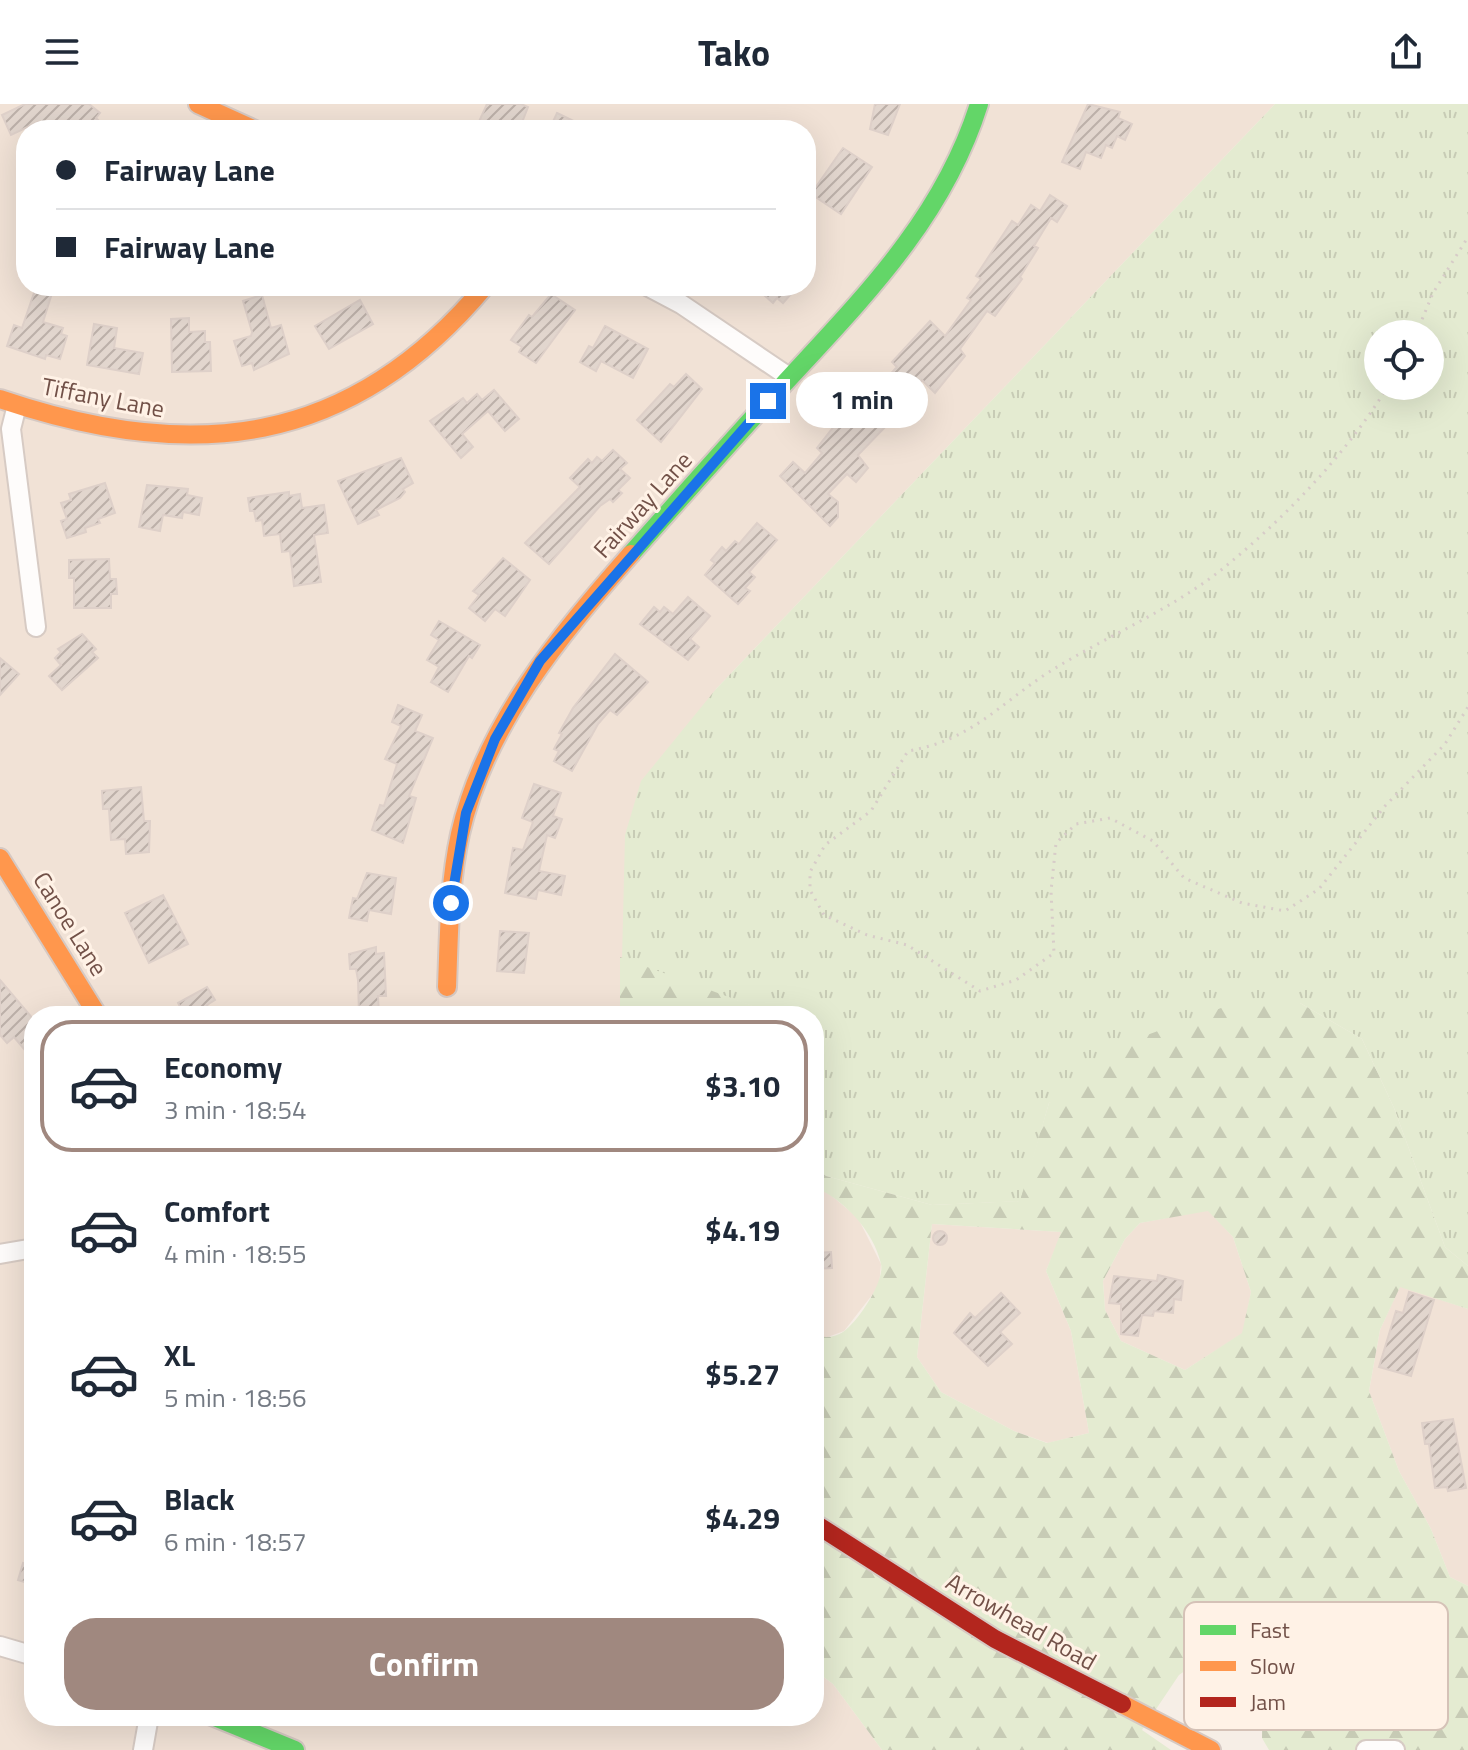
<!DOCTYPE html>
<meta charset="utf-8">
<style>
body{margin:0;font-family:"Titillium Web",sans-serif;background:#f6f6f7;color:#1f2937;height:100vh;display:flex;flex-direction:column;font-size:30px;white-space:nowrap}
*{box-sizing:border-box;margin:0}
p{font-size:26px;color:#747a83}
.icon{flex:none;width:44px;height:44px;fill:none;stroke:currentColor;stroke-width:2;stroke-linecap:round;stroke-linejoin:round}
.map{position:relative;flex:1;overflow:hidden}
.details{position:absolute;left:24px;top:902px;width:800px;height:720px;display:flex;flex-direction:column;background:#fff;border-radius:32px;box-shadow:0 8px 32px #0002}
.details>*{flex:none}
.guide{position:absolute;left:16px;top:16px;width:800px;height:176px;border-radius:32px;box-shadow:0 8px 32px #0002;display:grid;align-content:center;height:176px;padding:0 40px;background:#fff}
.fabs{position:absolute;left:1364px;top:216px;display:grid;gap:16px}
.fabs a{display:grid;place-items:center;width:80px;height:80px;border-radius:50%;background:#fff;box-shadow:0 8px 32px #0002;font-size:40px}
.end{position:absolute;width:36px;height:36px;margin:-18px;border:10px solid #1a73e8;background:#fff;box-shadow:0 0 0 4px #fff}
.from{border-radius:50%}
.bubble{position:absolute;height:56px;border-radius:28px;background:#fff;box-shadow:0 8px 32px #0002;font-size:26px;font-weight:700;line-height:56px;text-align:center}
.guide b{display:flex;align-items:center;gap:28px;height:76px;font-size:30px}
.guide b+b{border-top:2px solid #e0e1e3}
.guide i{width:20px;height:20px;background:#1f2937}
ul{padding:14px 0 0;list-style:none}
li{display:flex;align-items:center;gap:24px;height:132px;margin:0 16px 12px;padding:0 24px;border:4px solid transparent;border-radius:32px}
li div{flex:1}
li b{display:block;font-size:30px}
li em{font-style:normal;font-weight:700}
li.selected{border-color:#a0887f}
li>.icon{width:72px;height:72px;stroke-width:1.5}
.button{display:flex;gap:16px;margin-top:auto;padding:16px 40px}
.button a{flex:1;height:92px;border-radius:32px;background:#a0887f;color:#fff;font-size:32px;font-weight:700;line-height:92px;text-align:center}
header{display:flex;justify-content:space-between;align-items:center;height:104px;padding:0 40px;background:#fff;font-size:36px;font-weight:700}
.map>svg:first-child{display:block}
</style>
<header><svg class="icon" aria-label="menu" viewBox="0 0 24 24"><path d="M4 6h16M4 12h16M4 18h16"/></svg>Tako<svg class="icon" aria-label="share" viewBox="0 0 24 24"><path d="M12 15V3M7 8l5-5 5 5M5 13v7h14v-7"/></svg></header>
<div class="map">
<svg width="1468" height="1646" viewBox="0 0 1468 1646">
<defs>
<pattern id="grass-tufts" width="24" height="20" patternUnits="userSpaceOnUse" patternTransform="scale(2)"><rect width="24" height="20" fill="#e4ebd1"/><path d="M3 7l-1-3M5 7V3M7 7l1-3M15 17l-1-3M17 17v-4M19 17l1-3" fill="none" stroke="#c7cbb5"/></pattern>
<pattern id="forest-firs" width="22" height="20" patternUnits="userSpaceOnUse" patternTransform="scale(2)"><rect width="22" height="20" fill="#e4ebd1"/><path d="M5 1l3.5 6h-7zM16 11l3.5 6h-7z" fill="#c7cbb5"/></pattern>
<pattern id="building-hatch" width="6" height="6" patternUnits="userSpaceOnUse" patternTransform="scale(2)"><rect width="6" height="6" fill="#e2d6ce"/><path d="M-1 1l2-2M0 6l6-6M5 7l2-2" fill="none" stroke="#bcb0a9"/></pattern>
</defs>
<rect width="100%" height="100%" fill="#f6eee6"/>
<g fill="#f1e2d6" fill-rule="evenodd">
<path d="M 0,0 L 1275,0 L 716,585 L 622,855 L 620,912 L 34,912 L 34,1612 L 814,1612 L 814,1566 L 833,1580 L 882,1646 L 0,1646 ZM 26,26 L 806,26 L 806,182 L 26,182 Z"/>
<path d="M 814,1083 L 827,1088 L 858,1114 L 881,1160 L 879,1182 L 844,1227 L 825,1234 L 814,1231 Z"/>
<path d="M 1208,1106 L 1233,1133 L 1251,1188 L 1243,1229 L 1185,1266 L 1121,1237 L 1105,1206 L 1103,1177 L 1125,1135 L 1140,1119 Z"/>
<path d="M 932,1120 L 1062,1128 L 1046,1167 L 1071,1227 L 1089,1329 L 1048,1339 L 1014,1327 L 941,1288 L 917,1253 Z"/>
<path d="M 1400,1182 L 1468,1205 L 1468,1482 L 1450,1473 L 1431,1425 L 1399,1367 L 1369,1287 L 1380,1226 Z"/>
</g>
<path fill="url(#grass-tufts)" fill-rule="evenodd" d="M 1275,0 L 1468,0 L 1468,1162 L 1445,1143 L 1394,1004 L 1362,935 L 1300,899 L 1049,999 L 1021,1097 L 932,1101 L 826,1072 L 814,1063 L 814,912 L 780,912 L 622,855 L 625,731 L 641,677 L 716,585 ZM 1378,230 L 1430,230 L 1430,282 L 1378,282 Z"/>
<g fill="url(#forest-firs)" fill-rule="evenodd">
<path d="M 620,853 L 780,912 L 620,912 Z"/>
<path d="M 1300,899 L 1362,935 L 1394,1004 L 1445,1143 L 1468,1162 L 1468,1205 L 1400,1183 L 1380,1226 L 1369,1287 L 1399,1367 L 1431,1425 L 1450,1473 L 1468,1482 L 1468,1646 L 1269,1646 L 1262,1634 L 1263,1583 L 1206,1552 L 1179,1571 L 1142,1626 L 1171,1646 L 882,1646 L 833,1580 L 814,1566 L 814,1231 C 824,1234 834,1234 843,1228 C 858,1218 885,1177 881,1160 C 874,1128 844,1095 814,1083 L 814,1063 L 826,1072 L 932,1101 L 1020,1097 L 1049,999 L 1147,931 L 1232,900 ZM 1208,1107 L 1233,1133 L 1251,1188 L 1242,1229 L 1185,1266 L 1121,1237 L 1105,1206 L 1103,1177 L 1125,1135 L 1140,1119 ZM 932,1120 L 1061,1128 L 1046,1167 L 1071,1227 L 1089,1329 L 1047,1339 L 1014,1327 L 941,1288 L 917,1253 Z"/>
</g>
<g fill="url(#building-hatch)" stroke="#ded0c9" stroke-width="2">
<path d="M 25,0 L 89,0 L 100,9 L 96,14 L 108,26 L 71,26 L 61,18 L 54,26 L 49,26 L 38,18 L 11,31 L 2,11 Z"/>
<path d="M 487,0 L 521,0 L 528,3 L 519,26 L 486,26 L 477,22 Z"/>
<path d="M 875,0 L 900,0 L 888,31 L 870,25 Z"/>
<path d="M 1088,0 L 1120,8 L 1118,14 L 1132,20 L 1125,36 L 1117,32 L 1112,44 L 1106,41 L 1101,54 L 1086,48 L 1080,65 L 1062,58 Z"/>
<path d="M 557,9 L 592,26 L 549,26 Z"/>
<path d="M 843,44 L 872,63 L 841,110 L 811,90 Z"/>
<path d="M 1050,91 L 1067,102 L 1057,118 L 1051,114 L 1034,142 L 1038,144 L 1020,173 L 1022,175 L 995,212 L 987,207 L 960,245 L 965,252 L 935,289 L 922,276 L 917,282 L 911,276 L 887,302 L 900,319 L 887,321 L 858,351 L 868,364 L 856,378 L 847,370 L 828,390 L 838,398 L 838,413 L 830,422 L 780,372 L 793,358 L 805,369 L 822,349 L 817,344 L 839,316 L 867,285 L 872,290 L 897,263 L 892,258 L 930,217 L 945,232 L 971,196 L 967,194 L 981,175 L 976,172 L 1012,117 L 1018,121 L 1031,101 L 1040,107 Z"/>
<path d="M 754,182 L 798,182 L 783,199 L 777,194 L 773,199 Z"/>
<path d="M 36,183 L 52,189 L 43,218 L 63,224 L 61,230 L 67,232 L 60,255 L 46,251 L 45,255 L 7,242 L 14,221 L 22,224 Z"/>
<path d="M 551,190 L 575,206 L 536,259 L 519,248 L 522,243 L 511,236 L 529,211 L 532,213 Z"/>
<path d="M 262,191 L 271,224 L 281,221 L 289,250 L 254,266 L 252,259 L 242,262 L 234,237 L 251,232 L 252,228 L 243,197 Z"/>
<path d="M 360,196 L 373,220 L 329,245 L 315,222 Z"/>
<path d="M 189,214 L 189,228 L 205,227 L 205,238 L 210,238 L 211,267 L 172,268 L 171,215 Z"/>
<path d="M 94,220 L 117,224 L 114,244 L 143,249 L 139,270 L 87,261 Z"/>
<path d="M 605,222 L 648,245 L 633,274 L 601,257 L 596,267 L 580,258 L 589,242 L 593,244 Z"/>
<path d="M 686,270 L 702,285 L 661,338 L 637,316 L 670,280 L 674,283 Z"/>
<path d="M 494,286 L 519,315 L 505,327 L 488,307 L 462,330 L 473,343 L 461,354 L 430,317 L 463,294 L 467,299 L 477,290 L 482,296 Z"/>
<path d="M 613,346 L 627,359 L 620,365 L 630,374 L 618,386 L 622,389 L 613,398 L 610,395 L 600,402 L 549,460 L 525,439 L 580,383 L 570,374 L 588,355 L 592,359 L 597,353 L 602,357 Z"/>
<path d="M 401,354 L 413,379 L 403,385 L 405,388 L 400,394 L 376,406 L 379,411 L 358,420 L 338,377 Z"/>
<path d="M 105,379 L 115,409 L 98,415 L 100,419 L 85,424 L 86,428 L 67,434 L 61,417 L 67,415 L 61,399 L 71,396 L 69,390 Z"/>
<path d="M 147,381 L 188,385 L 187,391 L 202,394 L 199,411 L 183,408 L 182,414 L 163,411 L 160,427 L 139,423 Z"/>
<path d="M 289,388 L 289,392 L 300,390 L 302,404 L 324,401 L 328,429 L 314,431 L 321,478 L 294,482 L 290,447 L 282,448 L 280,430 L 264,432 L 262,416 L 256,417 L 254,407 L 250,407 L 248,394 Z"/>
<path d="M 757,419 L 777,436 L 749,468 L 755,473 L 745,484 L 750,487 L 738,500 L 705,471 L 715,459 L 711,456 L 722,443 L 726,447 L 735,437 L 739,440 Z"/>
<path d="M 503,454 L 530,476 L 505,512 L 495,505 L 485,517 L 469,504 L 479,491 L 473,487 Z"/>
<path d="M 109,455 L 110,475 L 116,475 L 117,490 L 111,490 L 111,504 L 74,504 L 74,474 L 69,474 L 69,456 Z"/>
<path d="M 688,493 L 710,512 L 690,535 L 699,543 L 688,556 L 640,520 L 654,503 L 660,508 L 664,503 L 673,510 Z"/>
<path d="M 439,517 L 480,541 L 472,554 L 469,552 L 448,588 L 431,578 L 439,563 L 427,556 L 439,536 L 431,531 Z"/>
<path d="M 82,530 L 96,545 L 92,548 L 98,554 L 62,586 L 49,572 L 61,561 L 55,554 L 61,548 L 58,545 Z"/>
<path d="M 615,550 L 648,578 L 617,611 L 610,606 L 598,620 L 572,667 L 554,657 L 559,647 L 554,645 L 562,630 L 559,629 L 573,604 Z"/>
<path d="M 0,554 L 19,570 L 0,591 Z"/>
<path d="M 398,601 L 422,611 L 415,627 L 433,634 L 409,692 L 416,694 L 403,739 L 372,726 L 380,701 L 384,702 L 397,660 L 385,655 L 401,622 L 392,618 Z"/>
<path d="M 534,680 L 561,689 L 553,712 L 562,715 L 555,734 L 547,731 L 539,767 L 565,772 L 561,791 L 538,786 L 536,795 L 505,789 L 513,744 L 523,746 L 533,718 L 522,714 Z"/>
<path d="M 141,683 L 144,717 L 150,717 L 149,748 L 126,750 L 125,735 L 111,736 L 109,705 L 103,705 L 102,687 Z"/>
<path d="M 367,769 L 396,774 L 391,810 L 369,806 L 367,817 L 349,814 L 353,794 L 357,795 Z"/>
<path d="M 163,791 L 188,840 L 149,859 L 125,809 Z"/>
<path d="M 500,827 L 529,829 L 524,869 L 497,867 Z"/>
<path d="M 376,843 L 376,850 L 384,849 L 386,892 L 378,892 L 379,910 L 359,910 L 358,876 L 356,865 L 350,865 L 349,850 Z"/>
<path d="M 0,876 L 34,916 L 34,957 L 14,933 L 7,939 L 0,931 Z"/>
<path d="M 207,883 L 215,896 L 207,901 L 213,912 L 185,912 L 178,899 Z"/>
<circle cx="940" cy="1134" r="7"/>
<path d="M 831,1148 L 832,1164 L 814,1165 L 814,1149 Z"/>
<path d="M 1158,1171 L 1183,1177 L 1181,1196 L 1174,1195 L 1173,1209 L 1154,1207 L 1153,1212 L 1142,1211 L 1138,1232 L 1121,1230 L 1121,1200 L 1109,1199 L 1114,1172 L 1157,1177 Z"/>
<path d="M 1409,1188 L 1434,1196 L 1411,1272 L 1379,1263 L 1396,1207 L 1403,1209 Z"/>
<path d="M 1001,1189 L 1020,1209 L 1000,1228 L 1012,1240 L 988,1262 L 954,1229 L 970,1209 L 975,1214 Z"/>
<path d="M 1453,1315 L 1466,1384 L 1448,1387 L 1447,1383 L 1435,1384 L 1429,1340 L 1425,1340 L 1422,1319 Z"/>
<path d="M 23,1459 L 34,1463 L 34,1481 L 18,1476 Z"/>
</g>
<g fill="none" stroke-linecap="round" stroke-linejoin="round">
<defs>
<g id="street">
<path d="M 647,182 L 681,200 L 789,273"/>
<path d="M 17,301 L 11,325 L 36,523"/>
<path d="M 0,1150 L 34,1144"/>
<path d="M 0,1542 L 34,1552"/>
<path d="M 143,1646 L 149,1612"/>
<path d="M 1366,1646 L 1395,1646"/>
</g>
<g id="fast">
<path d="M 631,450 C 681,394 731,337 782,282 C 862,195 943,115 979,0"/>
<path d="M 212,1612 L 295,1646"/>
</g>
<g id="slow">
<path d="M 198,0 L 255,26"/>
<path d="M 0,295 C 191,360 350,344 485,182"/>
<path d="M 0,754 L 98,912"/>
<path d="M 447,883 C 449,832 449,780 460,730 C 485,621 559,532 631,450"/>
<path d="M 1122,1600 L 1211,1646"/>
</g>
<path id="jam" d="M 814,1419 L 995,1535 L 1122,1600"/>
</defs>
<use href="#street" stroke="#d7cbc4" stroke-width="22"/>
<use href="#fast" stroke="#d6c9c3" stroke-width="22"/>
<use href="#slow" stroke="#d6c9c3" stroke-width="22"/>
<use href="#jam" stroke="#d6c9c3" stroke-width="22"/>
<g stroke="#d7ccc8" stroke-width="3" stroke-dasharray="2 6" stroke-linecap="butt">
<path d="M 1416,230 L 1433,189 L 1468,133"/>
<path d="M 1388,282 C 1347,349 1287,412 1226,462 C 1174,505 1106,532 1049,568 C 998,601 972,636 908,647 L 871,707 L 825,741 L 810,768 L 810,786 L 824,811 L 867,831 L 907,841 L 980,887 L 1016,876 L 1054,849 L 1051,787 L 1056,739 L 1076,720 L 1110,714 L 1153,737 L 1184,774 L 1242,799 L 1285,807 L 1319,785 L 1385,702 L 1445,640 L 1468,603"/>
</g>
<use href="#street" stroke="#fefcfb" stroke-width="18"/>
<use href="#fast" stroke="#63d668" stroke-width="18"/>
<use href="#slow" stroke="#ff974d" stroke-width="18"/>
<use href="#jam" stroke="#b3261e" stroke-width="18"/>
</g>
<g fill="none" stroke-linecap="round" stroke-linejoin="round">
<path stroke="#1a73e8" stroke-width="10" d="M 451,799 L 466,709 L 495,635 L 540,557 L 768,297"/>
</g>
<g text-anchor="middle" stroke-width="6" stroke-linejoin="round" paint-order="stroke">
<g font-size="24" fill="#725148" stroke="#fff2e6">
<text transform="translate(103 294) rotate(11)" y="8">Tiffany Lane</text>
<text transform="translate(643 401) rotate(-48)" y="8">Fairway Lane</text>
<text transform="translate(70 820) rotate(58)" y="8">Canoe Lane</text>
<text transform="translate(1021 1518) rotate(30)" y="8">Arrowhead Road</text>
</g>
</g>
<rect x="1184" y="1498" width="264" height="128" rx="12" fill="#fff2e6" stroke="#d5c2b7" stroke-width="2"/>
<rect x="1200" y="1521" width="36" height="10" fill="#63d668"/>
<rect x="1200" y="1557" width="36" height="10" fill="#ff974d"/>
<rect x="1200" y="1593" width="36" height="10" fill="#b3261e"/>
<g font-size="22" fill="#725148">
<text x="1250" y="1534">Fast</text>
<text x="1250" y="1570">Slow</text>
<text x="1250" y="1606">Jam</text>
</g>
</svg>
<div class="fabs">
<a><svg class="icon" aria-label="locate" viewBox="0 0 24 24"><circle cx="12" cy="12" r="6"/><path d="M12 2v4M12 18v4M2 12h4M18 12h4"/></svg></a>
</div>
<i class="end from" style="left:451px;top:799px"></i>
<i class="end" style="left:768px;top:297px"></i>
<div class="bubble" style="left:796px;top:268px;width:132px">1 min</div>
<div class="guide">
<b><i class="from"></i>Fairway Lane</b>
<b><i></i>Fairway Lane</b>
</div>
<section class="details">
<ul>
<li class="selected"><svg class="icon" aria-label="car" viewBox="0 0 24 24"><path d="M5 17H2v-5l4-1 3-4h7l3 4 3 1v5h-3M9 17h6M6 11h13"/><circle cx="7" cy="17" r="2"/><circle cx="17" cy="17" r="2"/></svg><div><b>Economy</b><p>3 min · 18:54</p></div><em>$3.10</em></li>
<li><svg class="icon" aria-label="car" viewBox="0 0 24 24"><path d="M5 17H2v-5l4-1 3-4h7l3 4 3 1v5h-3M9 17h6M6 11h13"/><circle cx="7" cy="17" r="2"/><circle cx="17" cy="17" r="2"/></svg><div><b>Comfort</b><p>4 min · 18:55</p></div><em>$4.19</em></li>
<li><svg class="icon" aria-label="car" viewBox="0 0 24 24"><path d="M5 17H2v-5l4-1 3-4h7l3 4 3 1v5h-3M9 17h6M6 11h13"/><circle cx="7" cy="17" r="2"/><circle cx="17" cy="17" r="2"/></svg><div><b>XL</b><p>5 min · 18:56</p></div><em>$5.27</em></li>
<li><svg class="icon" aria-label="car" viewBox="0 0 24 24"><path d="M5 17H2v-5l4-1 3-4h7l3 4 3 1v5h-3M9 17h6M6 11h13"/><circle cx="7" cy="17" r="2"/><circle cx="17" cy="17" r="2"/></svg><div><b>Black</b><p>6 min · 18:57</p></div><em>$4.29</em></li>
</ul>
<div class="button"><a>Confirm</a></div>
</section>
</div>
